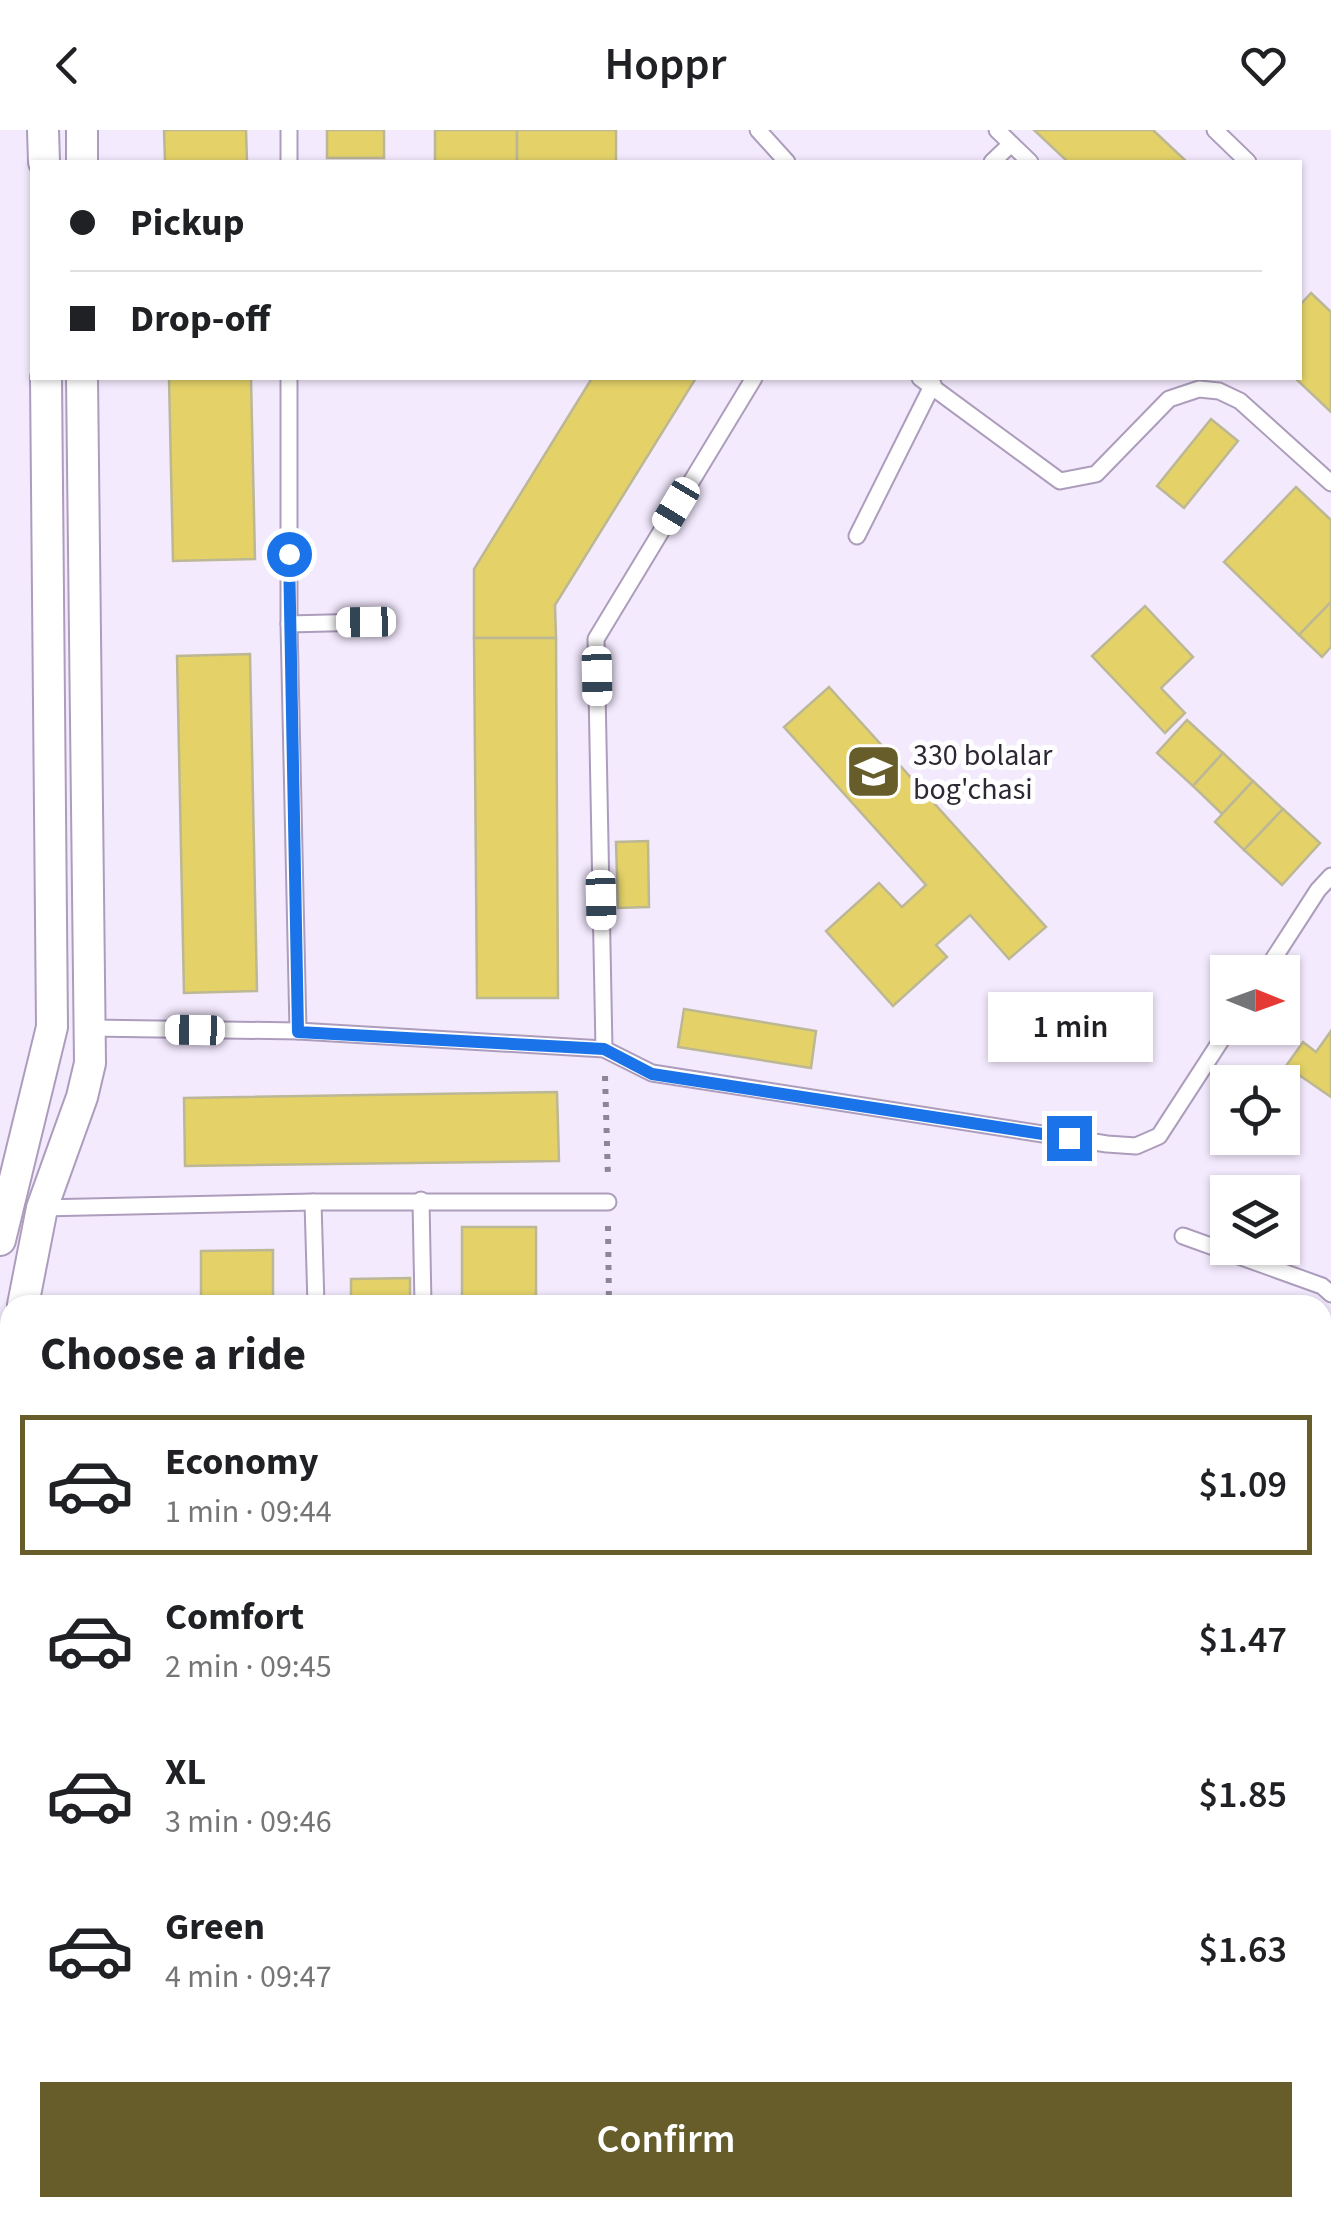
<!DOCTYPE html>
<meta charset="utf-8">
<style>
body{margin:0;font-family:"Source Sans 3",sans-serif;background:#f2f2f2;color:#202124;height:100vh;display:flex;flex-direction:column;font-size:38px;white-space:nowrap}
*{box-sizing:border-box;margin:0}
p{font-size:32px;color:#757577}
.icon{flex:none;width:55px;height:55px;fill:none;stroke:currentColor;stroke-width:2;stroke-linecap:round;stroke-linejoin:round}
.map{position:relative;flex:1;overflow:hidden}
.panel{position:absolute;left:0px;top:1165px;width:1332px;height:922px;display:flex;flex-direction:column;background:#fff;border-radius:30px 30px 0 0;box-shadow:0 2px 8px #0004}
.panel>*{flex:none}
.top-card{position:absolute;left:30px;top:30px;width:1272px;height:220px;border-radius:0px;box-shadow:0 2px 8px #0004;display:grid;align-content:center;height:220px;padding:0 40px;background:#fff}
.needle{width:65px;rotate:91deg}
.fabs{position:absolute;left:1210px;top:825px;display:grid;gap:20px}
.fabs a{display:grid;place-items:center;width:90px;height:90px;border-radius:0px;background:#fff;box-shadow:0 2px 8px #0004;font-size:50px}
.end{position:absolute;width:45px;height:45px;margin:-22px;border:12px solid #1a73e8;background:#fff;box-shadow:0 0 0 5px #fff}
.from{border-radius:50%}
.bubble{position:absolute;height:70px;border-radius:0px;background:#fff;box-shadow:0 2px 8px #0004;font-size:32px;font-weight:600;line-height:70px;text-align:center}
.car{position:absolute;width:30px;height:60px;margin:-30px -15px;border-radius:12px;box-shadow:0 0 8px 2px #0007;background:linear-gradient(#fff 24%,#345 0 40%,#fff 0 76%,#345 0 86%,#fff 0)}
.top-card b{display:flex;align-items:center;gap:35px;height:95px;font-size:38px}
.top-card b+b{border-top:2px solid #e0e0e0}
.top-card i{width:25px;height:25px;background:#202124}
ul{padding:0;list-style:none}
li{display:flex;align-items:center;gap:30px;height:140px;margin:0 20px 15px;padding:0 20px;border:5px solid transparent;border-radius:0px}
li div{flex:1}
li b{display:block;font-size:38px}
li em{font-style:normal;font-weight:600}
li.on{border-color:#665d2a}
li>.icon{width:90px;height:90px;stroke-width:1.5}
h2{padding:0 40px;font-size:45px;line-height:120px}
.action{display:flex;gap:20px;margin-top:auto;padding:20px 40px}
.action a{flex:1;height:115px;border-radius:0px;background:#665d2a;color:#fff;font-size:40px;font-weight:600;line-height:115px;text-align:center}
header{display:flex;justify-content:space-between;align-items:center;height:130px;padding:0 40px;background:#fff;font-size:45px;font-weight:600}
.map>svg:first-child{display:block}
</style>
<header><svg class="icon" aria-label="back" viewBox="0 0 24 24"><path d="M15 5l-7 7 7 7"/></svg>Hoppr<svg class="icon" aria-label="heart" viewBox="0 0 24 24"><path d="M12 20l-8-8c-3-5 5-10 8-4 3-6 11-1 8 4z"/></svg></header>
<div class="map">
<svg width="1331" height="2086" viewBox="0 0 1331 2086">
<rect width="100%" height="100%" fill="#f4eafe"/>
<g fill="#e4d269" stroke="#bcb794" stroke-width="2.5">
<path d="M 164,0 L 246,0 L 247,32 L 165,32 Z"/>
<rect x="327" y="0" width="57" height="28"/>
<rect x="435" y="0" width="82" height="32"/>
<rect x="517" y="0" width="99" height="32"/>
<path d="M 1034,0 L 1153,0 L 1187,32 L 1068,32 Z"/>
<path d="M 1311,163 L 1331,182 L 1331,282 L 1295,248 L 1300,248 L 1300,175 Z"/>
<path d="M 169,248 L 251,248 L 255,429 L 173,431 Z"/>
<path d="M 592,248 L 696,248 L 555,475 L 556,508 L 474,508 L 474,439 Z"/>
<path d="M 1211,289 L 1238,311 L 1184,378 L 1157,356 Z"/>
<path d="M 1296,357 L 1331,390 L 1331,472 L 1299,505 L 1224,432 Z"/>
<path d="M 1331,472 L 1331,517 L 1322,527 L 1299,505 Z"/>
<path d="M 1145,476 L 1193,527 L 1161,558 L 1185,583 L 1165,603 L 1092,526 Z"/>
<path d="M 474,508 L 556,508 L 558,868 L 477,868 Z"/>
<path d="M 250,524 L 257,861 L 184,863 L 177,526 Z"/>
<path d="M 829,557 L 1046,797 L 1009,829 L 970,785 L 936,815 L 947,827 L 893,876 L 826,801 L 879,753 L 902,777 L 926,755 L 784,597 Z"/>
<path d="M 1187,590 L 1223,623 L 1193,656 L 1157,623 Z"/>
<path d="M 1223,623 L 1253,651 L 1222,684 L 1193,656 Z"/>
<path d="M 1253,651 L 1283,679 L 1244,720 L 1215,692 Z"/>
<path d="M 1283,679 L 1320,713 L 1282,755 L 1244,720 Z"/>
<path d="M 648,711 L 649,777 L 618,778 L 616,712 Z"/>
<path d="M 684,879 L 816,901 L 811,938 L 678,917 Z"/>
<path d="M 1331,901 L 1331,967 L 1286,936 L 1303,912 L 1316,922 Z"/>
<path d="M 557,962 L 559,1031 L 185,1036 L 184,968 Z"/>
<rect x="462" y="1097" width="74" height="78"/>
<path d="M 273,1120 L 273,1175 L 201,1175 L 201,1121 Z"/>
<path d="M 410,1148 L 410,1175 L 351,1175 L 351,1149 Z"/>
<path d="M 1322,1439 L 1331,1439 L 1331,1851 L 1322,1850 Z"/>
<rect x="220" y="2078" width="70" height="8"/>
<rect x="369" y="2078" width="43" height="8"/>
<rect x="849" y="2078" width="75" height="8"/>
<rect x="1136" y="2078" width="72" height="8"/>
</g>
<g fill="none" stroke-linecap="round" stroke-linejoin="round">
<defs>
<g id="lane">
<path d="M 289,0 L 289,32"/>
<path d="M 758,0 L 787,32"/>
<path d="M 997,0 L 1030,32"/>
<path d="M 1215,0 L 1248,32"/>
<path d="M 992,32 L 1011,14"/>
<path d="M 289,248 L 289,494 L 298,901"/>
<path d="M 920,248 L 1060,351 L 1096,344 L 1169,269 L 1199,259 L 1219,261 L 1240,271 L 1331,353"/>
<path d="M 857,406 L 933,254"/>
<path d="M 289,494 L 367,492"/>
<path d="M 1265,842 L 1318,760 L 1331,746"/>
<path d="M 91,898 L 298,901 L 604,919 L 652,943 L 1107,1014 L 1136,1016 L 1159,1006 L 1229,898"/>
<path d="M 604,919 L 596,509 L 754,248"/>
<path d="M 421,1070 L 423,1175"/>
<path d="M 313,1072 L 316,1175"/>
<path d="M 41,1078 L 313,1072 L 608,1072"/>
<path d="M 1183,1106 L 1322,1156 L 1331,1164"/>
<path d="M 1322,1265 L 1331,1268"/>
<path d="M 1322,1393 L 1331,1393"/>
<path d="M 1322,1997 L 1331,1997"/>
<path d="M 343,2078 L 343,2086"/>
<path d="M 443,2078 L 443,2086"/>
</g>
<g id="street">
<path d="M 43,0 L 44,32"/>
<path d="M 82,0 L 82,32"/>
<path d="M 0,1110 L 52,897 L 46,248"/>
<path d="M 23,1175 L 42,1078 L 82,967 L 90,933 L 82,248"/>
<path d="M 25,2078 L 25,2086"/>
</g>
</defs>
<use href="#lane" stroke="#ad9dbc" stroke-width="19"/>
<use href="#street" stroke="#ad9dbc" stroke-width="34"/>
<g stroke="#8e8696" stroke-width="6" stroke-dasharray="5 8" stroke-linecap="butt">
<path d="M 605,946 L 608,1048"/>
<path d="M 608,1096 L 609,1175"/>
<path d="M 0,1760 L 10,1760"/>
<path d="M 591,2078 L 591,2086"/>
<path d="M 779,2078 L 780,2086"/>
</g>
<use href="#lane" stroke="#fff" stroke-width="15"/>
<use href="#street" stroke="#fff" stroke-width="30"/>
</g>
<g fill="none" stroke-linecap="round" stroke-linejoin="round">
<path stroke="#1a73e8" stroke-width="12" d="M 289,424 L 298,902 L 604,919 L 652,944 L 1069,1008"/>
</g>
<defs>
<symbol id="school-square" viewBox="-11 -11 22 22"><rect x="-9" y="-9" width="18" height="18" rx="4" fill="#665d2a" stroke="#fff"/><path d="M0-5L7-2L0 1L-7-2ZM-4 1L0 2.5L4 1V4Q0 6-4 4Z" fill="#fff"/></symbol>
</defs>
<g fill-rule="evenodd">
<use href="#school-square" x="842" y="610" width="63" height="63"/>
</g>
<g text-anchor="middle" stroke-width="10" stroke-linejoin="round" paint-order="stroke">
<g font-size="30" fill="#2e2834" stroke="#fff" text-anchor="start">
<text x="913" y="635">330 bolalar<tspan x="913" dy="34">bog'chasi</tspan></text>
</g>
</g>
</svg>
<div class="fabs">
<a><svg class="needle" viewBox="-14 -14 28 28"><path d="M0-13l5 13h-10z" fill="#e53935"/><path d="M0 13l5-13h-10z" fill="#757577"/></svg></a>
<a><svg class="icon" aria-label="locate" viewBox="0 0 24 24"><circle cx="12" cy="12" r="6"/><path d="M12 2v4M12 18v4M2 12h4M18 12h4"/></svg></a>
<a><svg class="icon" aria-label="layers" viewBox="0 0 24 24"><path d="M12 4l9 5-9 5-9-5zM3 14l9 5 9-5"/></svg></a>
</div>
<i class="end from" style="left:289px;top:424px"></i>
<i class="end" style="left:1069px;top:1008px"></i>
<div class="bubble" style="left:988px;top:862px;width:165px">1 min</div>
<i class="car" style="left:676px;top:376px;rotate:211deg"></i>
<i class="car" style="left:366px;top:492px;rotate:269deg"></i>
<i class="car" style="left:597px;top:546px;rotate:179deg"></i>
<i class="car" style="left:601px;top:770px;rotate:179deg"></i>
<i class="car" style="left:195px;top:900px;rotate:271deg"></i>
<div class="top-card">
<b><i class="from"></i>Pickup</b>
<b><i></i>Drop-off</b>
</div>
<section class="panel">
<h2>Choose a ride</h2>
<ul>
<li class="on"><svg class="icon" aria-label="car" viewBox="0 0 24 24"><path d="M5 17H2v-5l4-1 3-4h7l3 4 3 1v5h-3M9 17h6M6 11h13"/><circle cx="7" cy="17" r="2"/><circle cx="17" cy="17" r="2"/></svg><div><b>Economy</b><p>1 min · 09:44</p></div><em>$1.09</em></li>
<li><svg class="icon" aria-label="car" viewBox="0 0 24 24"><path d="M5 17H2v-5l4-1 3-4h7l3 4 3 1v5h-3M9 17h6M6 11h13"/><circle cx="7" cy="17" r="2"/><circle cx="17" cy="17" r="2"/></svg><div><b>Comfort</b><p>2 min · 09:45</p></div><em>$1.47</em></li>
<li><svg class="icon" aria-label="car" viewBox="0 0 24 24"><path d="M5 17H2v-5l4-1 3-4h7l3 4 3 1v5h-3M9 17h6M6 11h13"/><circle cx="7" cy="17" r="2"/><circle cx="17" cy="17" r="2"/></svg><div><b>XL</b><p>3 min · 09:46</p></div><em>$1.85</em></li>
<li><svg class="icon" aria-label="car" viewBox="0 0 24 24"><path d="M5 17H2v-5l4-1 3-4h7l3 4 3 1v5h-3M9 17h6M6 11h13"/><circle cx="7" cy="17" r="2"/><circle cx="17" cy="17" r="2"/></svg><div><b>Green</b><p>4 min · 09:47</p></div><em>$1.63</em></li>
</ul>
<div class="action"><a>Confirm</a></div>
</section>
</div>
